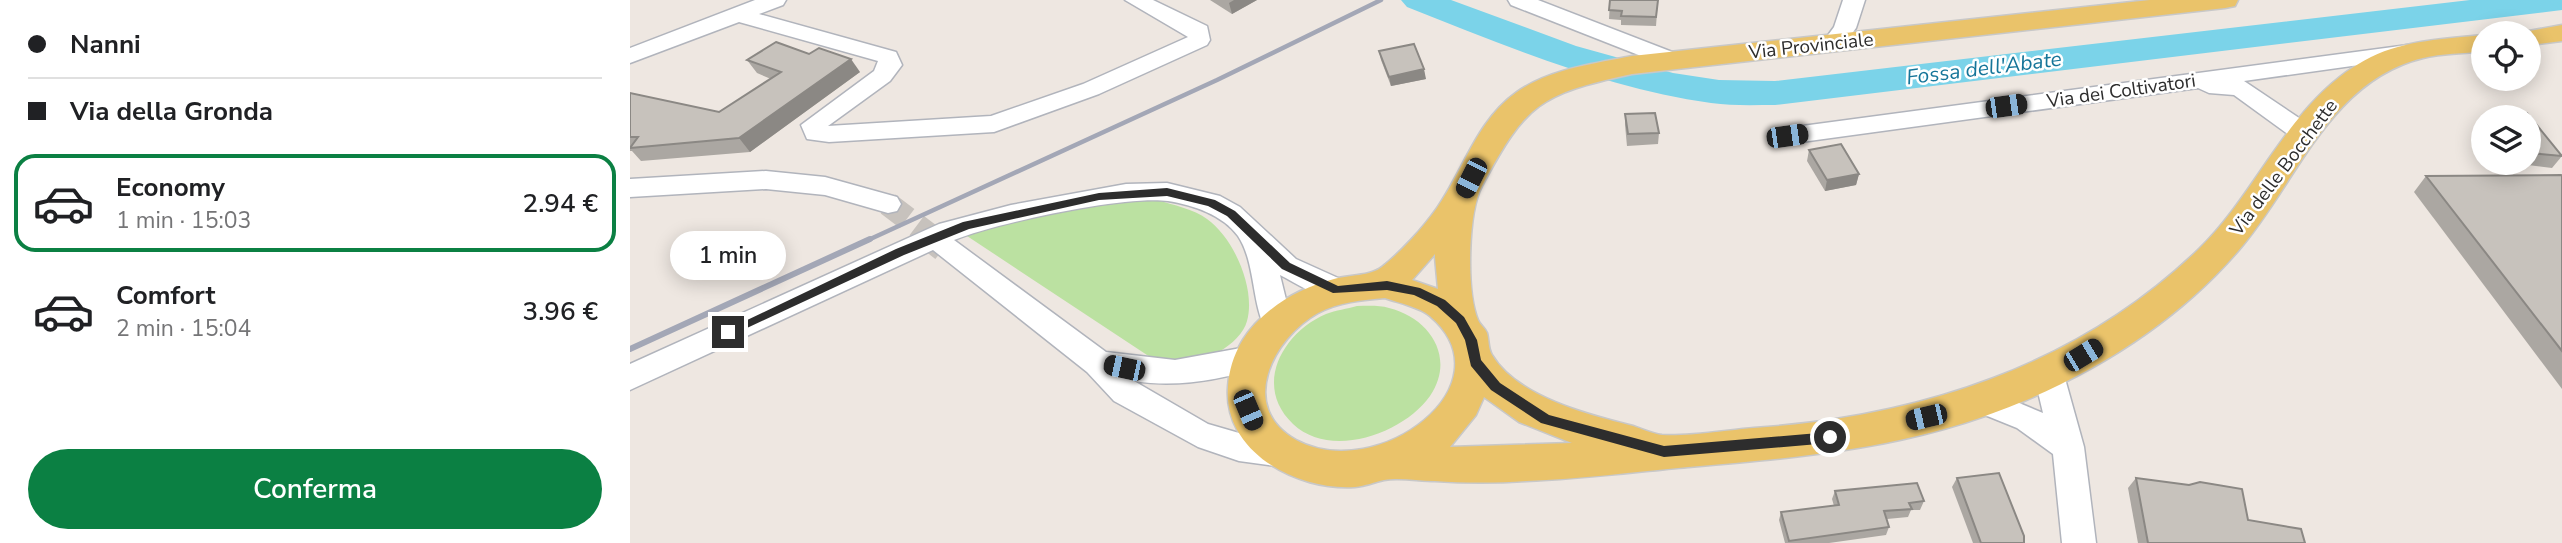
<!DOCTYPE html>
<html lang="it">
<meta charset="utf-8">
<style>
body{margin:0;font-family:"Nunito Sans",sans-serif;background:#f2f2f2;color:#202124;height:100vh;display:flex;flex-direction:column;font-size:26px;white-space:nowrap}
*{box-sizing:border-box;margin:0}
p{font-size:23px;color:#757577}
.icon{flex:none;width:38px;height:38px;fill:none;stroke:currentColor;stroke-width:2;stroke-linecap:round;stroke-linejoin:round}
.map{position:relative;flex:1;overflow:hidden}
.sheet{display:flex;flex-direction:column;background:#fff;width:630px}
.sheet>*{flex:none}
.banner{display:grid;align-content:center;height:154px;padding:0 28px;background:#fff}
.fabs{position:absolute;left:1841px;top:21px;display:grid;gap:14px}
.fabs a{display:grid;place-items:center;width:70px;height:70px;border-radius:50%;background:#fff;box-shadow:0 4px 18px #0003;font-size:35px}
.end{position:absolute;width:32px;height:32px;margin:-16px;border:9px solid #2d2d2d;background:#fff;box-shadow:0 0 0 4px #fff}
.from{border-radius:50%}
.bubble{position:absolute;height:49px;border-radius:24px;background:#fff;box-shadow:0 4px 18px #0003;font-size:23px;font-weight:600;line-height:49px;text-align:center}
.car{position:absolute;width:21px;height:42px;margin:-21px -10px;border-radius:9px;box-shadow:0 0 5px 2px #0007;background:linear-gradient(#222 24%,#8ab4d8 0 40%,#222 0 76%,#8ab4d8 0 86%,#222 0)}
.banner b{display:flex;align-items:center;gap:24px;height:66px;font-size:26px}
.banner b+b{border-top:2px solid #e0e0e0}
.banner i{width:18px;height:18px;background:#202124}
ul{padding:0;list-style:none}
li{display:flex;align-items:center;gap:21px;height:98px;margin:0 14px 10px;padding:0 14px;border:4px solid transparent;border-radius:21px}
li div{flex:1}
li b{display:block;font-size:26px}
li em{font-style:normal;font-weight:600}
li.current{border-color:#0b8043}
li>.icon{width:63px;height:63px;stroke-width:1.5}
.primary-button{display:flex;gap:14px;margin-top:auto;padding:14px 28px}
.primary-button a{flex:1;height:80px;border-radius:42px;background:#0b8043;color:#fff;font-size:28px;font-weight:600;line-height:80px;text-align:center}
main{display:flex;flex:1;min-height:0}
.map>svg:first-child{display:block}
</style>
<main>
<section class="sheet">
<div class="banner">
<b><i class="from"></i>Nanni</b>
<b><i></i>Via della Gronda</b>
</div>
<ul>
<li class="current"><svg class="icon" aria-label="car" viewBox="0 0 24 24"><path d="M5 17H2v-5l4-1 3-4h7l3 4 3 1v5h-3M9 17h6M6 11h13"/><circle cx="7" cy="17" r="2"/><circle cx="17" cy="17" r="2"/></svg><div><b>Economy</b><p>1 min · 15:03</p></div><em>2.94 €</em></li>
<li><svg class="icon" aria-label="car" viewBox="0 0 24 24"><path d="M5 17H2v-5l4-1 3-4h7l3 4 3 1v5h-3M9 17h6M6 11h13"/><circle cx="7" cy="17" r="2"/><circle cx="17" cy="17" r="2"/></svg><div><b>Comfort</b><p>2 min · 15:04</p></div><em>3.96 €</em></li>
</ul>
<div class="primary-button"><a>Conferma</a></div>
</section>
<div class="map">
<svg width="1932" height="543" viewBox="0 0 1932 543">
<rect width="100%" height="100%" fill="#eee7e1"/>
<g fill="#bbe1a1">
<path d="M 527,200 C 543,205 564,209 577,219 C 604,238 626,289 617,321 C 610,348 562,369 537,364 C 530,363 523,358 517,355 L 334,234 L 347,228 L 487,201 Z"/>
<path d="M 727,306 C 737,306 749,305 759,308 C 800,318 826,358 800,396 C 774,433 701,460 663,424 C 623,386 652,333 696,314 C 706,310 717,309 727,306 Z"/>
</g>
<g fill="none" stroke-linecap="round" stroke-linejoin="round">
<path fill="#7bd3e9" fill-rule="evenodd" d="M 771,0 L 821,0 L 946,46 L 1043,73 L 1089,80 L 1145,81 L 1840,0 L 1932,0 L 1932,10 L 1145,105 C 1124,105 1102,106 1081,103 C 975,88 876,46 777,7 Z"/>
<path stroke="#c7c2bd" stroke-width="24" stroke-dasharray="24 12" stroke-linecap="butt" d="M 258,204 L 307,241"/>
<path stroke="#c7c2bd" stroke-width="31" stroke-dasharray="31 15" stroke-linecap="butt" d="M 305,239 L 315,247"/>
<defs>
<g id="minor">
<path d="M 125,0 L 156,0 L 153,5 L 129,14 L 266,52 L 272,65 L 260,81 L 198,126 L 361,116 L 453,84 L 558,37 L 495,0 L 523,0 L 577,26 L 580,40 L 577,45 L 469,94 L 364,132 L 199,142 L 177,139 L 171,125 L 244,71 L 248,61 L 109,22 L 0,63 L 0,48 Z"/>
<path d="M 878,0 L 908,0 L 1050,55 L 1054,60 L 1050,65 L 1034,65 L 881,5 Z"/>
<path d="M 1213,0 L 1235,0 L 1226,28 L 1212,47 L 1196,47 L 1193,42 L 1204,27 Z"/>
<path d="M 1778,45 L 1789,52 L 1786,57 L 1614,81 L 1684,128 L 1687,134 L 1684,140 L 1666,140 L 1604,95 L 1579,93 L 1568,88 L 1157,144 L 1148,142 L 1145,136 L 1148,130 L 1157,128 Z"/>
<path d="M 136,171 L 195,177 L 267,197 L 271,204 L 267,211 L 258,213 L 195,195 L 136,189 L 0,197 L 0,179 Z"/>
<path d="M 537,183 L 590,196 L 610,207 L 666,259 L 717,282 L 721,290 L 717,298 C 696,304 670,285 650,275 L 662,324 L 657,332 L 647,335 L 637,332 C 621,304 626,263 608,236 C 593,215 563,205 538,201 C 496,195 366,223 324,240 L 476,352 L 545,360 L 622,346 L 633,350 L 637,358 L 633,366 C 591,380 548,388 504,381 L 578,424 L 609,433 L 663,443 L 668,453 L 663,463 L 652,467 L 609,461 L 568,447 L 484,401 L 457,372 L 303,250 L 0,390 L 0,364 L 309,224 L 381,205 L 496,184 Z"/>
<path d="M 1419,363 L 1430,366 L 1434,375 L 1454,447 L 1466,543 L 1432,543 L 1423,454 L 1387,428 L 1340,409 L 1335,400 L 1340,391 L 1351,387 L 1413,413 L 1404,375 L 1408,366 Z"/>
</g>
<g id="major">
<path d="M 1520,0 L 1608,0 L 1605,6 L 1595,8 L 1002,74 C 910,94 896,103 852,186 C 838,212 836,291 848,320 C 850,325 855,328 857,333 C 859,340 858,349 862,355 C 887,397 959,415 1003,426 C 1012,429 1023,434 1032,435 C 1056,437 1098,430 1124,428 C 1289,417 1448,366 1569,249 C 1630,190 1661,97 1741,57 C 1776,40 1815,39 1853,35 L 1853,51 C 1833,54 1812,53 1793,58 C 1698,81 1666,185 1608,251 C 1550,318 1474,367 1394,401 C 1283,448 1176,457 1058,467 C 1004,472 950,479 896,481 C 866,483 835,483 805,481 C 788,481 770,477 754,480 C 745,482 735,486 725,487 C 667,491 593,452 598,387 C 601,329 653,292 704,279 C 719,275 741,276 752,267 C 771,252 793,228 807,208 C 834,169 847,120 887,92 C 920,69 963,64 1002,56 ZM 805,254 L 805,257 L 808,289 L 782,280 ZM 755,298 C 769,303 789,307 800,316 C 881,385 748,484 666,440 C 607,407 643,338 688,313 C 709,302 732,300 755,298 ZM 854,397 L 889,422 L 942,443 L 820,447 L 846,415 Z"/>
<path d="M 1932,25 L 1932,41 L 1899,45 L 1899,33 L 1888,33 Z"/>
</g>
</defs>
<use href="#minor" stroke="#b1b4bc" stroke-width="3"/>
<use href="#major" stroke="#c8c8c8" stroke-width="3"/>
<use href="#minor" fill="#fff" fill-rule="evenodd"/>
<use href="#major" fill="#eac36a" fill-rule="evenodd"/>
<path stroke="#a3a7b6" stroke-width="4.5" d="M 236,241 L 587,80 L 751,0"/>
<path stroke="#a3a7b6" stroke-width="6" d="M 0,349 L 240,239"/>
</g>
<g fill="#aba7a2">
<path d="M 580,0 L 627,0 L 602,14 Z"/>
<path d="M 980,0 L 1028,0 L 1026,26 L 991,25 L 991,20 L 979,19 Z"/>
<path d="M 749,51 L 796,79 L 761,86 L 751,60 Z"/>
<path d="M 117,60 L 230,72 L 120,152 L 11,161 L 2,151 L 0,151 L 0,93 L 89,112 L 141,79 L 127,73 Z"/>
<path d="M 1868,112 L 1897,113 L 1932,156 L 1922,168 L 1890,164 L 1889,163 L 1899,163 L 1899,117 L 1864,117 Z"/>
<path d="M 995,114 L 1029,133 L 1028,144 L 997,146 L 995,125 Z"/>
<path d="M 1179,150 L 1229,174 L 1226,185 L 1195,191 L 1177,161 Z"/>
<path d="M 1796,176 L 1932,176 L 1932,389 L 1784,192 Z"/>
<path d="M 1327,478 L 1394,543 L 1343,543 L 1322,487 Z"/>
<path d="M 1506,478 L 1618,520 L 1675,543 L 1508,543 L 1498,488 Z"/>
<path d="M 1205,491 L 1294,501 L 1290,510 L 1281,510 L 1278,517 L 1257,519 L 1259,527 L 1256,535 L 1199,543 L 1155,543 L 1149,520 L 1151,512 L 1204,506 L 1202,499 Z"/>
</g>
<g fill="#8b8884">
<path d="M 604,0 L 627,0 L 602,14 L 599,3 Z"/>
<path d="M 221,59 L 230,72 L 120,152 L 109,138 Z"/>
<path d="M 794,69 L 796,79 L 761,86 L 759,77 Z"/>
<path d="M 1229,174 L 1226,185 L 1195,191 L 1197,180 Z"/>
</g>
<g fill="#c7c2bc" stroke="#8b8884" stroke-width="2">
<path d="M 980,0 L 1028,0 L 1026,17 L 991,16 L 992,11 L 979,10 Z"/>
<path d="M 146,42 L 179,54 L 189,48 L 221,59 L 109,138 L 0,148 L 8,137 L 0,137 L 0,93 L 89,112 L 151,72 L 117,60 Z"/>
<path d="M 784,44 L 794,69 L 759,77 L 749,51 Z"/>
<path d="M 1868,112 L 1897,113 L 1932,156 L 1900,153 L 1899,152 L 1899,117 L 1872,117 Z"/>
<path d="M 1025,113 L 1029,133 L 998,134 L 995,114 Z"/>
<path d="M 1211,144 L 1229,174 L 1197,180 L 1179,150 Z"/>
<path d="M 1931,175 L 1932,176 L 1932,351 L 1796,176 Z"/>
<path d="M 1369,473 L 1394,536 L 1394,543 L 1351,543 L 1327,478 Z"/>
<path d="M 1506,478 L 1559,485 L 1570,482 L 1612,489 L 1618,520 L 1671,529 L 1675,543 L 1518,543 Z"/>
<path d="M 1287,483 L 1294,501 L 1279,503 L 1282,509 L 1254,511 L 1259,527 L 1159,541 L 1151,512 L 1209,505 L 1205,491 Z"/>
</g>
<path fill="#2d2d2d" d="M 537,188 L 585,200 L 605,211 L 660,263 L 708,286 L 757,281 L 790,288 L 815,300 L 834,317 L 847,340 L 851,360 L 870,383 L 919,415 L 1034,446 L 1200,432 L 1207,437 L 1200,443 L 1034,457 L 911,423 L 861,390 L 841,366 L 835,340 L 826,323 L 807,306 L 784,295 L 757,290 L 703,293 L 652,269 L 597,216 L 578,206 L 537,196 L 469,200 L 339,229 L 274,255 L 102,335 L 94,335 L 92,332 L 266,249 L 333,222 L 469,193 Z"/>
<g text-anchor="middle" stroke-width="5" stroke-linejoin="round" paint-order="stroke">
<g font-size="19" fill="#2d2d2d" stroke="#fff">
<text transform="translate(1181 45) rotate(-6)" y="7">Via Provinciale</text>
<text transform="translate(1491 90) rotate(-8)" y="7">Via dei Coltivatori</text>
<text transform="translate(1653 167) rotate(-53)" y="7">Via delle Bocchette</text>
</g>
<g font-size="21" font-style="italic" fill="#157599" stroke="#fff">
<text transform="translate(1354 68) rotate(-7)" y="7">Fossa dell'Abate</text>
</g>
</g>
</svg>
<div class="fabs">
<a><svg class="icon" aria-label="locate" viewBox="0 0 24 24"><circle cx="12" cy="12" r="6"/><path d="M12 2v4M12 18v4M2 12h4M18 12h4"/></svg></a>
<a><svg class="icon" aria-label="layers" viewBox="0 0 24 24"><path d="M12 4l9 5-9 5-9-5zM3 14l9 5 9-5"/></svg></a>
</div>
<i class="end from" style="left:1200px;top:437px"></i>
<i class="end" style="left:98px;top:332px"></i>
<div class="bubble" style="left:40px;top:231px;width:116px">1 min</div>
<i class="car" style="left:1376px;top:106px;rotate:82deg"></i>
<i class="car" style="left:1157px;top:136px;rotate:82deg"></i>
<i class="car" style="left:841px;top:178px;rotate:207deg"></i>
<i class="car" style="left:1453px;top:355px;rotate:59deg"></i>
<i class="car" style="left:494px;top:368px;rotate:282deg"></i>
<i class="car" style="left:618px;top:410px;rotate:157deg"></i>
<i class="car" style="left:1296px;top:417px;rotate:257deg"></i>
</div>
</main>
